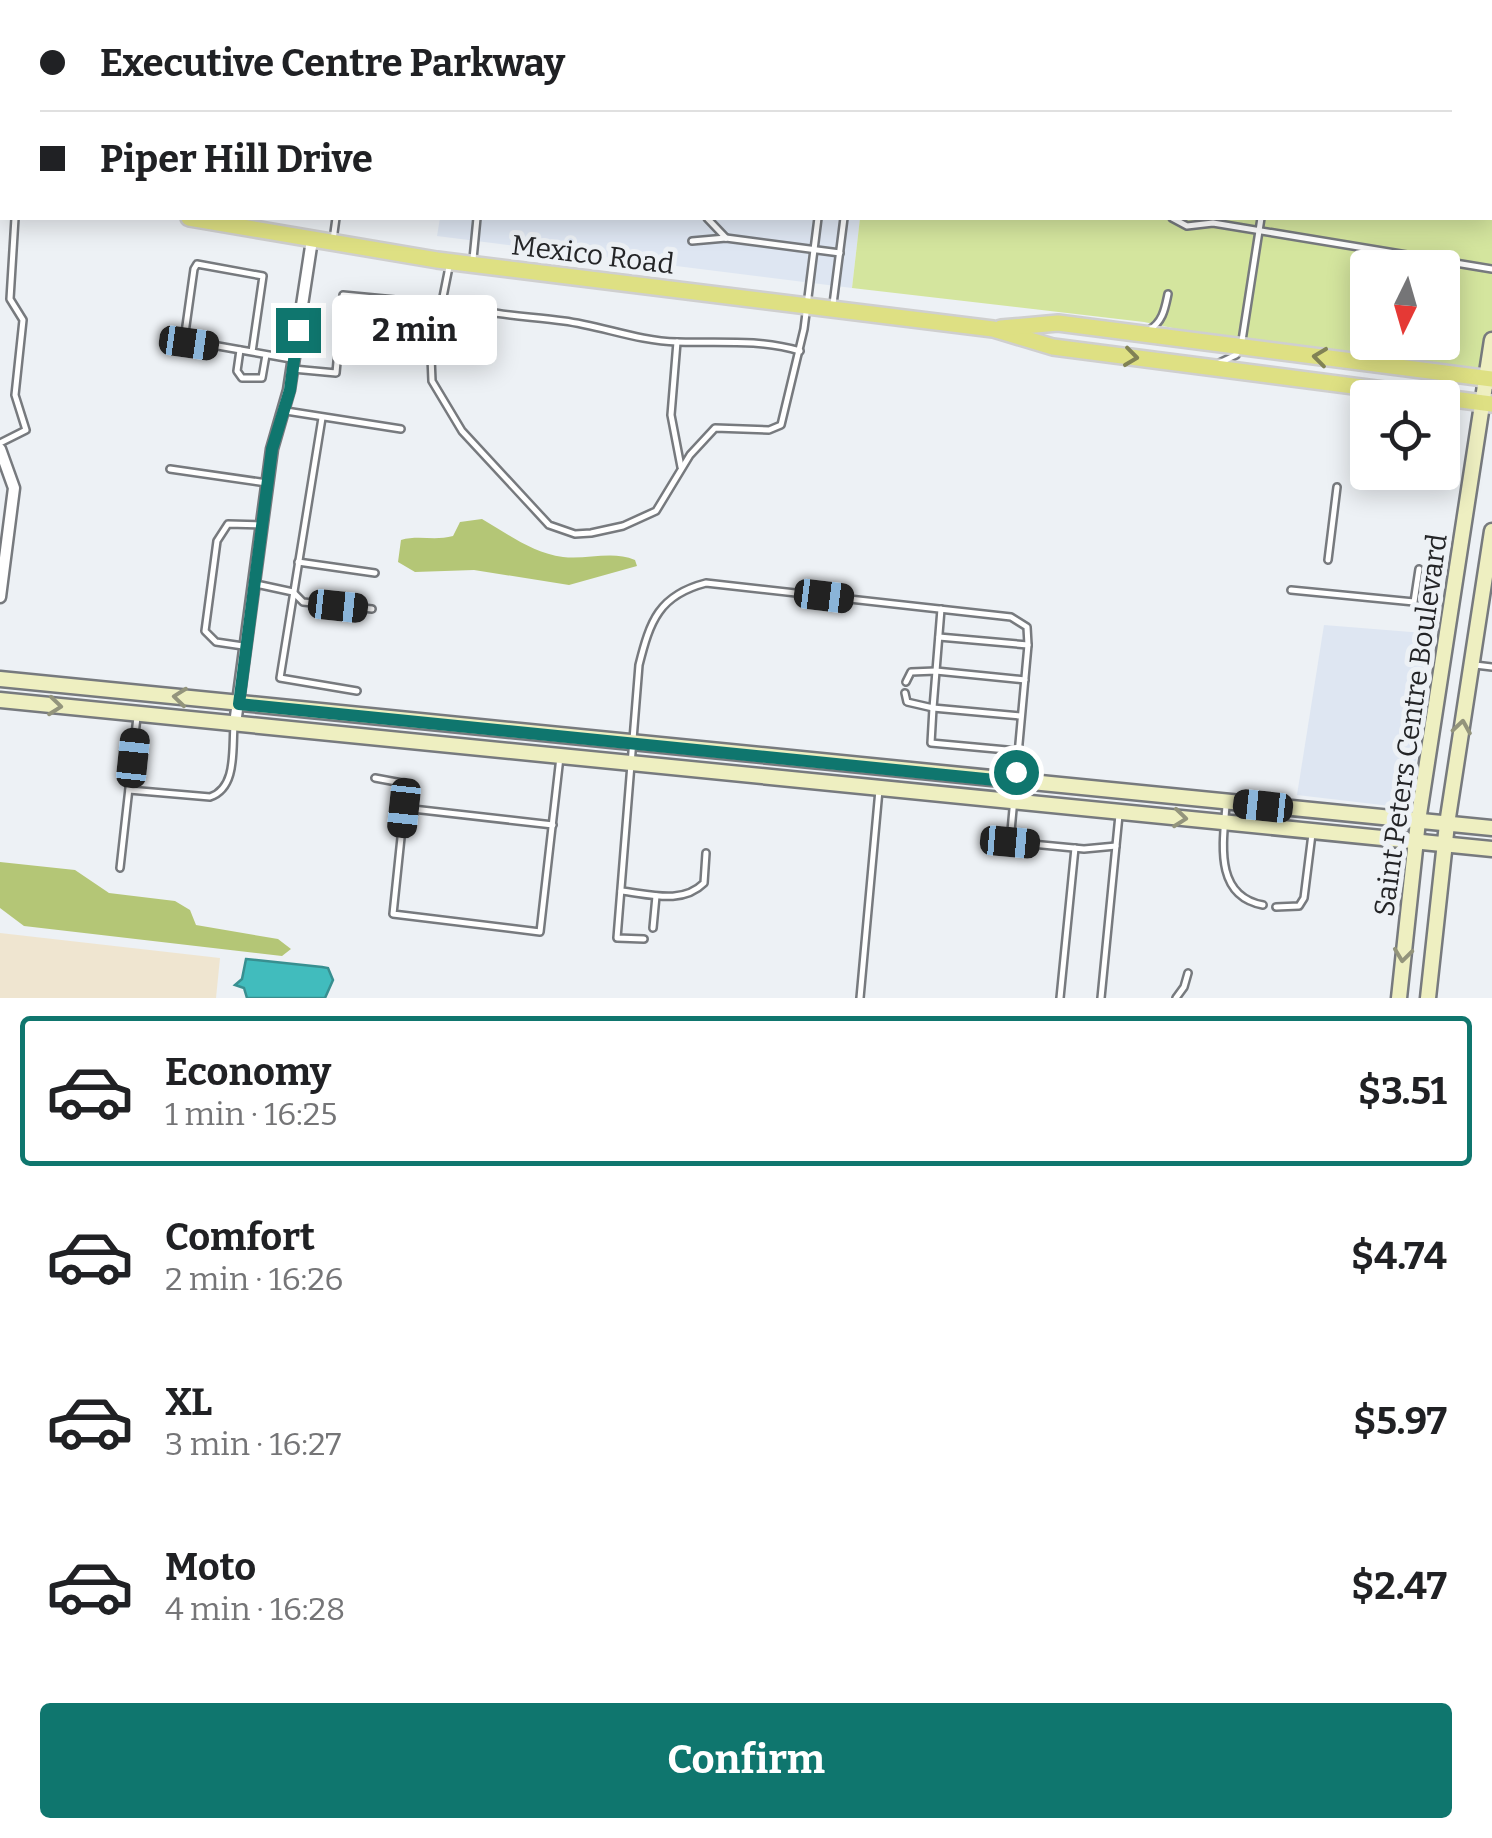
<!DOCTYPE html>
<meta charset="utf-8">
<style>
body{margin:0;font-family:Bitter,serif;background:#f6f6f6;color:#202124;height:100vh;display:flex;flex-direction:column;font-size:38px;white-space:nowrap}
*{box-sizing:border-box;margin:0}
p{font-size:32px;color:#757577}
.icon{flex:none;width:55px;height:55px;fill:none;stroke:currentColor;stroke-width:2;stroke-linecap:round;stroke-linejoin:round}
.map{position:relative;height:998px;overflow:hidden}
.panel{display:flex;flex-direction:column;background:#fff;flex:1}
.panel>*{flex:none}
.banner{position:absolute;left:0px;top:0px;width:1492px;height:220px;box-shadow:0 5px 25px #0003;display:grid;align-content:center;height:220px;padding:0 40px;background:#fff}
.needle{width:65px;rotate:185deg}
.buttons{position:absolute;left:1350px;top:250px;display:grid;gap:20px}
.buttons a{display:grid;place-items:center;width:110px;height:110px;border-radius:10px;background:#fff;box-shadow:0 5px 25px #0003;font-size:50px}
.end{position:absolute;width:45px;height:45px;margin:-22px;border:12px solid #0f766e;background:#fff;box-shadow:0 0 0 5px #fff}
.from{border-radius:50%}
.bubble{position:absolute;height:70px;border-radius:10px;background:#fff;box-shadow:0 5px 25px #0003;font-size:32px;font-weight:700;line-height:70px;text-align:center}
.car{position:absolute;width:30px;height:60px;margin:-30px -15px;border-radius:12px;box-shadow:0 0 8px 2px #0007;background:linear-gradient(#222 24%,#8ab4d8 0 40%,#222 0 76%,#8ab4d8 0 86%,#222 0)}
.banner b{display:flex;align-items:center;gap:35px;height:95px;font-size:38px}
.banner b+b{border-top:2px solid #e0e0e0}
.banner i{width:25px;height:25px;background:#202124}
ul{padding:18px 0 0;list-style:none}
li{display:flex;align-items:center;gap:30px;height:150px;margin:0 20px 15px;padding:0 20px;border:5px solid transparent;border-radius:10px}
li div{flex:1}
li b{display:block;font-size:38px}
li em{font-style:normal;font-weight:700}
li.current{border-color:#0f766e}
li>.icon{width:90px;height:90px;stroke-width:1.5}
.action{display:flex;gap:20px;margin-top:auto;padding:20px 40px}
.action a{flex:1;height:115px;border-radius:10px;background:#0f766e;color:#fff;font-size:40px;font-weight:700;line-height:115px;text-align:center}
.map>svg:first-child{display:block}
</style>
<div class="map">
<svg width="1492" height="998" viewBox="0 0 1492 998">
<rect width="100%" height="100%" fill="#edf1f5"/>
<g fill="#dee6f2">
<path d="M 292,0 L 1003,0 L 291,2 Z"/>
<path d="M 440,218 L 860,218 L 852,288 L 437,236 Z"/>
<path d="M 1324,625 L 1436,634 L 1411,792 L 1399,807 L 1297,795 Z"/>
</g>
<path fill="#efe5d0" d="M 0,933 L 220,958 L 216,998 L 0,998 Z"/>
<path fill="#d4e59e" fill-rule="evenodd" d="M 1003,0 L 1492,0 L 1492,371 L 1187,331 L 1144,322 L 852,288 L 860,218 L 1490,218 L 1490,2 L 1003,2 ZM 1368,268 L 1442,268 L 1442,342 L 1368,342 Z"/>
<g fill="#b4c676">
<path d="M 1038,0 L 1326,0 L 1343,2 L 1051,2 Z"/>
<path d="M 482,519 C 508,534 532,553 563,557 C 587,560 612,550 635,560 L 637,566 L 569,585 L 474,570 L 415,572 L 398,562 L 401,540 C 418,535 435,541 453,536 L 460,522 Z"/>
<path d="M 0,862 L 75,870 L 109,893 L 175,901 L 190,910 L 196,925 L 278,939 L 291,949 L 282,956 L 24,926 L 0,908 Z"/>
</g>
<path fill="#41bcbd" stroke="#388f90" stroke-width="2.5" d="M 246,959 L 322,967 L 328,968 L 333,980 L 325,998 L 247,998 L 244,988 L 235,985 L 242,979 Z"/>
<g fill="none" stroke-linecap="round" stroke-linejoin="round">
<g stroke="#388f90" stroke-width="4">
<path d="M 1169,0 L 1181,2"/>
<path d="M 1490,56 L 1492,56"/>
</g>
<defs>
<g id="lane">
<path d="M 1270,0 L 1271,2"/>
<path d="M 1015,2 L 1016,0"/>
<path d="M 0,12 L 2,14"/>
<path d="M 0,31 L 2,29"/>
<path d="M 707,218 L 726,238"/>
<path d="M 1172,218 L 1187,226 L 1213,223 L 1492,269"/>
<path d="M 333,240 L 336,218"/>
<path d="M 692,241 L 726,238 L 840,253"/>
<path d="M 473,259 L 477,218"/>
<path d="M 450,262 L 431,357 L 432,381 L 462,431 L 549,525 L 575,534 L 591,533 L 623,526 L 656,511 L 690,455 L 715,428 L 769,430 L 781,425 L 804,329 L 818,218"/>
<path d="M 444,299 C 483,316 522,315 564,321 C 602,326 638,341 677,342 C 719,343 759,339 800,351"/>
<path d="M 833,304 L 844,218"/>
<path d="M 1149,330 C 1163,322 1165,308 1168,294"/>
<path d="M 677,342 L 671,415 L 681,467"/>
<path d="M 240,350 L 237,371 L 242,378 L 262,378 L 266,355"/>
<path d="M 252,352 L 184,340 L 194,269 L 197,264 L 263,276 L 252,352 L 291,359"/>
<path d="M 1217,364 L 1236,355 L 1241,347 L 1261,218"/>
<path d="M 293,369 L 336,373 L 343,295 L 416,302"/>
<path d="M 286,411 L 401,429"/>
<path d="M 322,418 L 280,678 L 357,691"/>
<path d="M 0,443 L 26,430 L 15,395 L 23,320 L 10,299 L 15,218"/>
<path d="M 170,469 L 267,483"/>
<path d="M 1328,560 L 1337,487"/>
<path d="M 298,562 L 375,573"/>
<path d="M 256,584 L 293,592 L 303,602 L 372,609"/>
<path d="M 1291,590 L 1414,602 L 1419,569"/>
<path d="M 941,609 L 936,671 L 1025,680"/>
<path d="M 939,637 L 1028,645"/>
<path d="M 243,646 L 216,642 L 205,631 L 217,541 L 228,524 L 261,525"/>
<path d="M 1475,665 L 1492,667"/>
<path d="M 905,693 L 907,702 L 933,708 L 936,671 L 911,672 L 906,682"/>
<path d="M 1018,751 L 931,743 L 933,708 L 1020,716"/>
<path d="M 375,778 L 402,783 L 406,790 L 393,914 L 540,932 L 560,757"/>
<path d="M 129,790 L 210,797 C 237,788 232,750 234,726"/>
<path d="M 1226,806 C 1223,843 1214,896 1263,905"/>
<path d="M 404,808 L 553,825"/>
<path d="M 120,868 L 137,717"/>
<path d="M 621,891 C 649,894 682,905 704,883 L 706,853"/>
<path d="M 1276,907 L 1299,906 L 1304,898 L 1312,834"/>
<path d="M 653,928 L 656,896"/>
<path d="M 644,939 L 617,938 L 639,665 C 650,621 659,595 706,583 L 1011,617 L 1027,627 L 1028,645 L 1010,842 L 1084,849 L 1116,846"/>
<path d="M 860,998 L 879,790"/>
<path d="M 1060,998 L 1075,848"/>
<path d="M 1101,998 L 1119,815"/>
<path d="M 1176,998 L 1184,987 L 1188,973"/>
</g>
<g id="street">
<path d="M 0,449 L 14,488 L 0,597"/>
<path d="M 235,724 L 272,449 L 289,390 L 312,240"/>
</g>
<g id="secondary">
<path d="M 0,679 L 1492,828"/>
<path d="M 0,700 L 1492,849"/>
<path d="M 1399,998 L 1418,821 L 1492,340"/>
<path d="M 1428,998 L 1447,824 L 1492,531"/>
</g>
<g id="primary">
<path d="M 0,184 L 2,184"/>
<path d="M 189,218 L 437,260 L 993,329 L 1053,347 L 1492,404"/>
<path d="M 1001,328 L 1058,323 L 1492,379"/>
</g>
</defs>
<use href="#lane" stroke="#777a7e" stroke-width="10"/>
<use href="#street" stroke="#777a7e" stroke-width="15"/>
<use href="#secondary" stroke="#777a7e" stroke-width="19"/>
<use href="#primary" stroke="#cfcfcf" stroke-width="20"/>
<use href="#lane" stroke="#fff" stroke-width="5"/>
<use href="#street" stroke="#fff" stroke-width="10"/>
<use href="#secondary" stroke="#eeefc1" stroke-width="14"/>
<use href="#primary" stroke="#dee083" stroke-width="15"/>
</g>
<defs><path id="oneway-chevron" d="M-2-3.5L2.5 0L-2 3.5" fill="none" stroke-width="1.6" stroke-linecap="round" stroke-linejoin="round" transform="scale(2.5)"/></defs>
<g stroke="#818255">
<use href="#oneway-chevron" transform="translate(1131 357) rotate(7)"/>
<use href="#oneway-chevron" transform="translate(1320 357) rotate(-173)"/>
</g>
<g stroke="#93947c">
<use href="#oneway-chevron" transform="translate(180 697) rotate(-174)"/>
<use href="#oneway-chevron" transform="translate(55 706) rotate(6)"/>
<use href="#oneway-chevron" transform="translate(1462 727) rotate(-81)"/>
<use href="#oneway-chevron" transform="translate(1180 818) rotate(6)"/>
<use href="#oneway-chevron" transform="translate(1403 955) rotate(97)"/>
</g>
<g fill="none" stroke-linecap="round" stroke-linejoin="round">
<path stroke="#0f766e" stroke-width="12" d="M 298,330 L 290,390 L 272,449 L 239,704 L 1015,782 L 1016,772"/>
</g>
<g text-anchor="middle" stroke-width="10" stroke-linejoin="round" paint-order="stroke">
<g font-size="28" fill="#242527" stroke="#edf1f5">
<text transform="translate(593 254) rotate(7)" y="10">Mexico Road</text>
<text transform="translate(1410 725) rotate(-82)" y="10">Saint Peters Centre Boulevard</text>
</g>
</g>
</svg>
<div class="buttons">
<a><svg class="needle" viewBox="-14 -14 28 28"><path d="M0-13l5 13h-10z" fill="#e53935"/><path d="M0 13l5-13h-10z" fill="#757577"/></svg></a>
<a><svg class="icon" aria-label="locate" viewBox="0 0 24 24"><circle cx="12" cy="12" r="6"/><path d="M12 2v4M12 18v4M2 12h4M18 12h4"/></svg></a>
</div>
<i class="end from" style="left:1016px;top:772px"></i>
<i class="end" style="left:298px;top:330px"></i>
<div class="bubble" style="left:332px;top:295px;width:165px">2 min</div>
<i class="car" style="left:189px;top:343px;rotate:98deg"></i>
<i class="car" style="left:824px;top:596px;rotate:97deg"></i>
<i class="car" style="left:338px;top:606px;rotate:96deg"></i>
<i class="car" style="left:133px;top:758px;rotate:6deg"></i>
<i class="car" style="left:1263px;top:806px;rotate:276deg"></i>
<i class="car" style="left:404px;top:808px;rotate:186deg"></i>
<i class="car" style="left:1010px;top:842px;rotate:95deg"></i>
<div class="banner">
<b><i class="from"></i>Executive Centre Parkway</b>
<b><i></i>Piper Hill Drive</b>
</div>
</div>
<section class="panel">
<ul>
<li class="current"><svg class="icon" aria-label="car" viewBox="0 0 24 24"><path d="M5 17H2v-5l4-1 3-4h7l3 4 3 1v5h-3M9 17h6M6 11h13"/><circle cx="7" cy="17" r="2"/><circle cx="17" cy="17" r="2"/></svg><div><b>Economy</b><p>1 min · 16:25</p></div><em>$3.51</em></li>
<li><svg class="icon" aria-label="car" viewBox="0 0 24 24"><path d="M5 17H2v-5l4-1 3-4h7l3 4 3 1v5h-3M9 17h6M6 11h13"/><circle cx="7" cy="17" r="2"/><circle cx="17" cy="17" r="2"/></svg><div><b>Comfort</b><p>2 min · 16:26</p></div><em>$4.74</em></li>
<li><svg class="icon" aria-label="car" viewBox="0 0 24 24"><path d="M5 17H2v-5l4-1 3-4h7l3 4 3 1v5h-3M9 17h6M6 11h13"/><circle cx="7" cy="17" r="2"/><circle cx="17" cy="17" r="2"/></svg><div><b>XL</b><p>3 min · 16:27</p></div><em>$5.97</em></li>
<li><svg class="icon" aria-label="car" viewBox="0 0 24 24"><path d="M5 17H2v-5l4-1 3-4h7l3 4 3 1v5h-3M9 17h6M6 11h13"/><circle cx="7" cy="17" r="2"/><circle cx="17" cy="17" r="2"/></svg><div><b>Moto</b><p>4 min · 16:28</p></div><em>$2.47</em></li>
</ul>
<div class="action"><a>Confirm</a></div>
</section>
